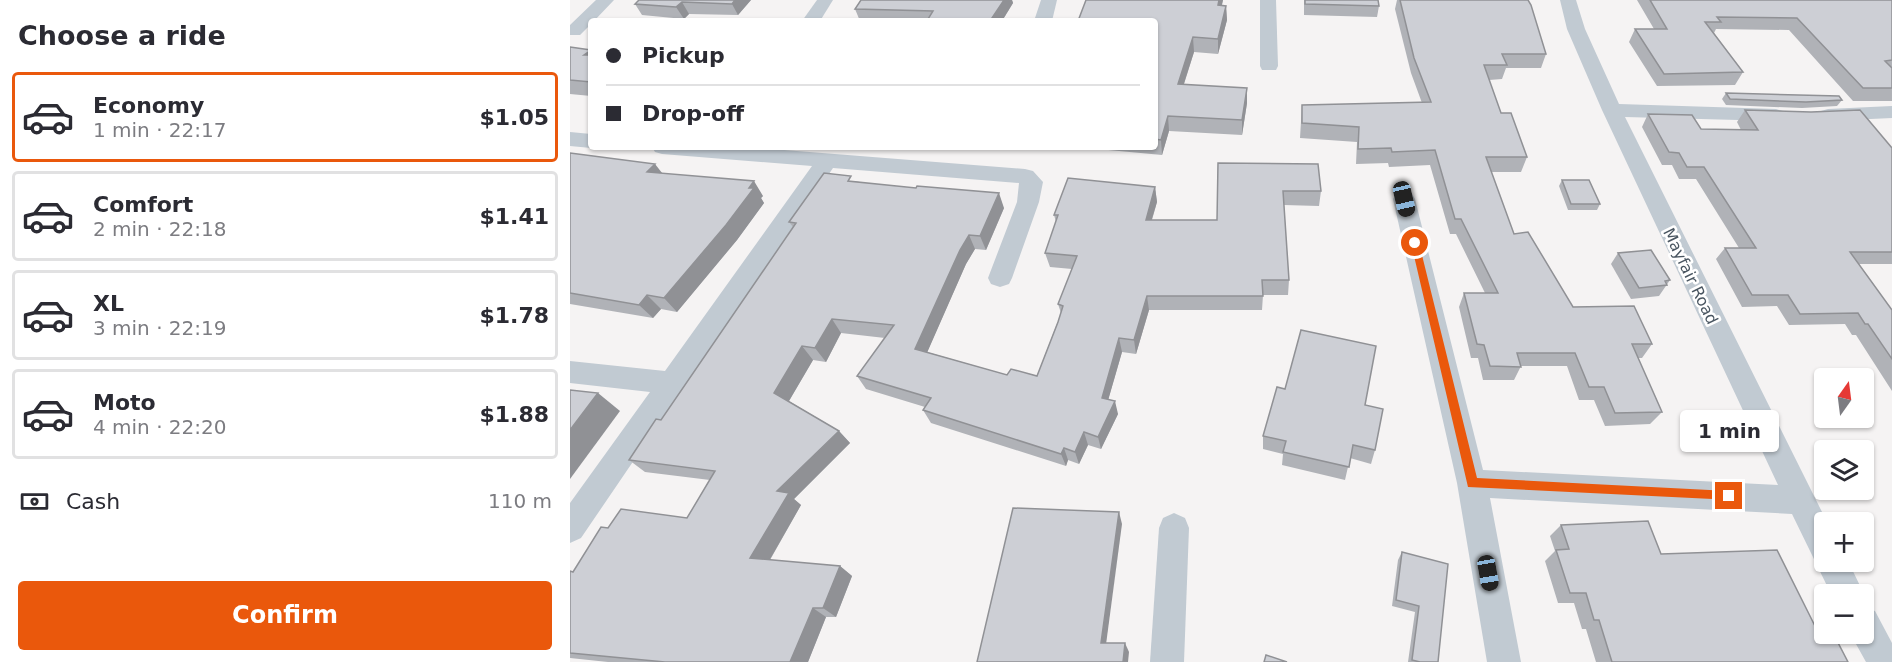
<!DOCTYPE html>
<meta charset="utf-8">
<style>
body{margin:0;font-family:"DejaVu Sans",sans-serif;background:#f2f2f3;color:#2b2b33;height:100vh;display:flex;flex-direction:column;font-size:22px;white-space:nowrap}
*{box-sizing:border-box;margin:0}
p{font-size:20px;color:#7c7c81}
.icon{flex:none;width:33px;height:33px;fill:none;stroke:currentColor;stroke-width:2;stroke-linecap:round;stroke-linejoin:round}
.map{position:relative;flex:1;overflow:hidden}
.details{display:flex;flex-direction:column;background:#fff;width:570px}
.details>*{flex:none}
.top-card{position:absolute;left:18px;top:18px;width:570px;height:132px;border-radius:6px;box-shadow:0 2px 4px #0004;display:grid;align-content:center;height:132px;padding:0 18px;background:#fff}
.needle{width:39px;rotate:14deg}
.controls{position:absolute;left:1244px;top:368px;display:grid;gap:12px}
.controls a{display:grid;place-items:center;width:60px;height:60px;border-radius:6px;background:#fff;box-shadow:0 2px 4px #0004;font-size:30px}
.end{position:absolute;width:27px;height:27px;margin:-14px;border:8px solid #ea580c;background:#fff;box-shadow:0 0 0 3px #fff}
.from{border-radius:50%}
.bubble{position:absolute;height:42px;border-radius:6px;background:#fff;box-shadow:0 2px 4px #0004;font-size:20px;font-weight:700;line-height:42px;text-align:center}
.car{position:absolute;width:18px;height:36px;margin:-18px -9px;border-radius:8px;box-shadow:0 0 4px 2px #0007;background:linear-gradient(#222 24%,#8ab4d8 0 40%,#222 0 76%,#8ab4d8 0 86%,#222 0)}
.top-card b{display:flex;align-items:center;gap:21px;height:57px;font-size:22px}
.top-card b+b{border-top:2px solid #e1e1e2}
.top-card i{width:15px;height:15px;background:#2b2b33}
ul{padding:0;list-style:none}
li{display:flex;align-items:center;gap:18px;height:90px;margin:0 12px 9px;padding:0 6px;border:3px solid #e1e1e2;border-radius:6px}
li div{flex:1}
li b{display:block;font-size:22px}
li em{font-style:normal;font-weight:700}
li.selected{border-color:#ea580c}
li>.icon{width:54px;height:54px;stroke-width:1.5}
h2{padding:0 18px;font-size:27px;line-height:72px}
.pay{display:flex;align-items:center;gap:15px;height:66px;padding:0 18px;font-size:22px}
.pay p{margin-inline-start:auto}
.cta{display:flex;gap:12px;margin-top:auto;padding:12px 18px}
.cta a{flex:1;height:69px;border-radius:6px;background:#ea580c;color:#fff;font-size:24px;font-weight:700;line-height:69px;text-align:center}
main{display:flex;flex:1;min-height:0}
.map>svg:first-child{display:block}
</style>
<main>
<section class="details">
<h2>Choose a ride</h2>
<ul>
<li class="selected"><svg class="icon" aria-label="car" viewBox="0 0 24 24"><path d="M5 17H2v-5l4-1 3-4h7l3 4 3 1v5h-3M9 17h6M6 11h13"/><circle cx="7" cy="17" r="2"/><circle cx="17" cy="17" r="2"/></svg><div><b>Economy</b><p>1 min · 22:17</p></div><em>$1.05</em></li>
<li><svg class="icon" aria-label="car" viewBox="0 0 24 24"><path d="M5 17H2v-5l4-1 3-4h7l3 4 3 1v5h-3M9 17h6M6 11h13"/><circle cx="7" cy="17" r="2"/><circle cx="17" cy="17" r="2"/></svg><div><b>Comfort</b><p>2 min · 22:18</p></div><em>$1.41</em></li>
<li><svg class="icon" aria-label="car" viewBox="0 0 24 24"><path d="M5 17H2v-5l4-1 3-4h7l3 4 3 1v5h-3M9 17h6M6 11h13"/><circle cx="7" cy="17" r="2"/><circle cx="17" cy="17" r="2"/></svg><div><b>XL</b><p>3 min · 22:19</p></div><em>$1.78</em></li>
<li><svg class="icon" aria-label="car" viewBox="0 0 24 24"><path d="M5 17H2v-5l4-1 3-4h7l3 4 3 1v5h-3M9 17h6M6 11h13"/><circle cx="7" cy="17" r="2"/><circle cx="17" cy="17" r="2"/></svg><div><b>Moto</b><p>4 min · 22:20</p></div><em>$1.88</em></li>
</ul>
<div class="pay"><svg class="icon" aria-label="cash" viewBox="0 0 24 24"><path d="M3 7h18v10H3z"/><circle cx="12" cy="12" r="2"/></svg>Cash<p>110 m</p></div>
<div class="cta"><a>Confirm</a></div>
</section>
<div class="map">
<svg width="1322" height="662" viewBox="0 0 1322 662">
<rect width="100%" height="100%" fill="#f5f3f3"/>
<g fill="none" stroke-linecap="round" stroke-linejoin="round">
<g fill="#c1cad2" fill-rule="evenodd">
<path d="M 26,0 L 44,0 L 24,21 L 21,21 L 21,24 L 10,35 L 0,35 L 0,25 Z"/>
<path d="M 247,0 L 263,0 L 250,21 L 232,21 Z"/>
<path d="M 471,0 L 487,0 L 482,21 L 464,21 Z"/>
<path d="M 690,0 L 706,0 L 708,66 L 706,70 L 692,70 L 690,66 Z"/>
<path d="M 990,0 L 1006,0 L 1015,29 L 1049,104 L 1206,109 L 1213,111 L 1216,115 L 1213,119 L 1206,121 L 1055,117 L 1257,522 L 1254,522 L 1254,561 L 1278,561 L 1294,594 L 1293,597 L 1293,594 L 1261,594 L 1222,514 L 920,498 L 951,662 L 917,662 L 887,483 L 823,199 L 826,194 L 834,191 L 842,194 L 845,199 L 913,470 L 1208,485 L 1032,110 L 997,29 Z"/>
<path d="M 1322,106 L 1322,118 L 1258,121 L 1251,119 L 1248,115 L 1251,111 L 1258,109 Z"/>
<path d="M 0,132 L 21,134 L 21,147 L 23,147 L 21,148 L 0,146 Z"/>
<path d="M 82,147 L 177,147 L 455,169 L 463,171 L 473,182 L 469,202 L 442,278 L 439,284 L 430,287 L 421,284 L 418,278 L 447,202 L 449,183 L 263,168 L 11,538 L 0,543 L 0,503 L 80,392 L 0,383 L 0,361 L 95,371 L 242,166 L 92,154 L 85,152 Z"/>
<path d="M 604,513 L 615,518 L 619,528 L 614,662 L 580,662 L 589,528 L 593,518 Z"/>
<path d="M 1293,606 L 1305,611 L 1322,643 L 1322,662 L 1296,662 L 1281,635 L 1281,633 L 1293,633 Z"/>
</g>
</g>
<g fill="#b0b2b7">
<path d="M 181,0 L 168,15 L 119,14 L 114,19 L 72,15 L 65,4 Z"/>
<path d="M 291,0 L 442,0 L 443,3 L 432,21 L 290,21 L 285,9 Z"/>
<path d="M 516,0 L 653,0 L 652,5 L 656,6 L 657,20 L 648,54 L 624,52 L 614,84 L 677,103 L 672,135 L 599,131 L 592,155 L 506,147 L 585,147 L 585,21 Z"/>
<path d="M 734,0 L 808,0 L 809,6 L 807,17 L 734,15 Z"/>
<path d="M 827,0 L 958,0 L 976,54 L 971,68 L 936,68 L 932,79 L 919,80 L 931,113 L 957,157 L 951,172 L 921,172 L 944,234 L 1003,307 L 1082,344 L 1072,358 L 1068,358 L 1092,412 L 1080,424 L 1035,426 L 1024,400 L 1009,400 L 997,366 L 951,366 L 944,380 L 913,380 L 908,358 L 901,358 L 889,307 L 894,293 L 915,293 L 886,234 L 880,234 L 860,165 L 819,167 L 818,163 L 786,164 L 787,142 L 730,138 L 732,105 L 852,103 L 841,73 L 825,9 Z"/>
<path d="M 1067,0 L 1322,0 L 1322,101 L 1283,101 L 1219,30 L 1146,29 L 1144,33 L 1173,72 L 1165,85 L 1087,86 L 1059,42 L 1065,29 L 1084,29 Z"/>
<path d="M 0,47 L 21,50 L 21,96 L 0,94 Z"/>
<path d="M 1156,93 L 1272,100 L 1267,106 L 1232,108 L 1156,105 L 1152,99 Z"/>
<path d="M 1175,110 L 1322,148 L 1322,264 L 1289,264 L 1322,310 L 1322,391 L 1286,335 L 1282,335 L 1275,324 L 1219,325 L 1207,306 L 1172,307 L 1146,259 L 1155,248 L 1169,248 L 1126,179 L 1109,179 L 1102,165 L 1092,165 L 1072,127 L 1078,114 L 1131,129 L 1171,130 L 1167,122 Z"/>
<path d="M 0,153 L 193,196 L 191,198 L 194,203 L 167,240 L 107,312 L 91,309 L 83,318 L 0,304 Z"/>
<path d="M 648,163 L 751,191 L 749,206 L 714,205 L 719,280 L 718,295 L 693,295 L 692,310 L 579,310 L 566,354 L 552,352 L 538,400 L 548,414 L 531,449 L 518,445 L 509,464 L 498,460 L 496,466 L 361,423 L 353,410 L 355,407 L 296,389 L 287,376 L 315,338 L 271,333 L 256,362 L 243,360 L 219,401 L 269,431 L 280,443 L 224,499 L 231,505 L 200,560 L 270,566 L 282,576 L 266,617 L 256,617 L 238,662 L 38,662 L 0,658 L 0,571 L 3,572 L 38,528 L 117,518 L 140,480 L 75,472 L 59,460 L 91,420 L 223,227 L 219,222 L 284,181 L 434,208 L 416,250 L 405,249 L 396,264 L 357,352 L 437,375 L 467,376 L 491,313 L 488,304 L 502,269 L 480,267 L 475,253 L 486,222 L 484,215 L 585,187 L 587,202 L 582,220 L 647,220 Z"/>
<path d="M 992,180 L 1030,204 L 1027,210 L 998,210 L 989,186 Z"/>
<path d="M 1048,253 L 1100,280 L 1089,296 L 1061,299 L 1041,264 Z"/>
<path d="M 715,389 L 795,405 L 805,450 L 801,464 L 780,458 L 775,480 L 712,465 L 713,454 L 693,449 L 693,436 Z"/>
<path d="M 991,525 L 1091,554 L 1249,634 L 1278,662 L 1026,662 L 1016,629 L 1012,629 L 1004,603 L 988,603 L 975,561 L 985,551 L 980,536 Z"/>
<path d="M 832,552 L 868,662 L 838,662 L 845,612 L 822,606 L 828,560 Z"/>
</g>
<g fill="#909195">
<path d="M 165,0 L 181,0 L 168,15 L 162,4 Z"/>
<path d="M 434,0 L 442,0 L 443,3 L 432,21 L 420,21 Z"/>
<path d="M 649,0 L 653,0 L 648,20 L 648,5 Z"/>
<path d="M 112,2 L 119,14 L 114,19 L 106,7 Z"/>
<path d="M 656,6 L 657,20 L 648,54 L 648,39 Z"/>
<path d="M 623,37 L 624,52 L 609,99 L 608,84 Z"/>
<path d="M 21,50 L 21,63 L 14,55 Z"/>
<path d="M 677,88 L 677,103 L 672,135 L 672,120 Z"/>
<path d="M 598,116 L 599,131 L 592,155 L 591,140 Z"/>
<path d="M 85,164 L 96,178 L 77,172 Z"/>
<path d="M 184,181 L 193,196 L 191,198 L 194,203 L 167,240 L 107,312 L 94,298 Z"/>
<path d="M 585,187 L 587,202 L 577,235 L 576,220 Z"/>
<path d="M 429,193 L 434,208 L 416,250 L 410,236 Z"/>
<path d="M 399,235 L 405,249 L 396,264 L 353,362 L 345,349 L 390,250 Z"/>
<path d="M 77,295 L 91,309 L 83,318 L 69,305 Z"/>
<path d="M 577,296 L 579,310 L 566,354 L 564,340 Z"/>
<path d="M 262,319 L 271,333 L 256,362 L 245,348 Z"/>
<path d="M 549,338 L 552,352 L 535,411 L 532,398 Z"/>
<path d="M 232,346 L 243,360 L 216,406 L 204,393 Z"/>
<path d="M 28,393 L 50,411 L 0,479 L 0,430 Z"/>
<path d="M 545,401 L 548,414 L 531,449 L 528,437 Z"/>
<path d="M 269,431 L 280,443 L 224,499 L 231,505 L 195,568 L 180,558 L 207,491 Z"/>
<path d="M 514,432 L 518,445 L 509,464 L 505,452 Z"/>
<path d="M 494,448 L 498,460 L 496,466 L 491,454 Z"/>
<path d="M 549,512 L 552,524 L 535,652 L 531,643 Z"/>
<path d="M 270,566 L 282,576 L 266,617 L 253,608 Z"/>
<path d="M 243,608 L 256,617 L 238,662 L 220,662 Z"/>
<path d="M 555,643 L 559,652 L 558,662 L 553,662 Z"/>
</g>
<g fill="#cdcfd5" stroke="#909195" stroke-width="1.5">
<path d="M 69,0 L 165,0 L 162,4 L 112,2 L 106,7 L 65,4 Z"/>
<path d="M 291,0 L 434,0 L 420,21 L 381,21 L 358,19 L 363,11 L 285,9 Z"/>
<path d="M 516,0 L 649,0 L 648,5 L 656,6 L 648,39 L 623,37 L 608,84 L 677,88 L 672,120 L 598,116 L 591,140 L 585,139 L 585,53 L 587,47 L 585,47 L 585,21 L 508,21 Z"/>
<path d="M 735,0 L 808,0 L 809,6 L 735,4 Z"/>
<path d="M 830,0 L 958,0 L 961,5 L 976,54 L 932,54 L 937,65 L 914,65 L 931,113 L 941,113 L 957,157 L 916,157 L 944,234 L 958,232 L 1003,307 L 1064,306 L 1082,344 L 1062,344 L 1092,412 L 1045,413 L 1034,387 L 1019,387 L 1005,353 L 947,353 L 951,367 L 920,366 L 914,345 L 907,344 L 894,293 L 928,293 L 891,219 L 885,219 L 865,150 L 822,152 L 821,148 L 788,149 L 789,127 L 732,123 L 732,105 L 861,102 L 844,58 Z"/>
<path d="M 1080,0 L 1322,0 L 1322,60 L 1315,61 L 1322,68 L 1322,88 L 1293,88 L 1227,18 L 1147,17 L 1151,22 L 1135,22 L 1173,72 L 1094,74 L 1065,29 L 1097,29 Z"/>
<path d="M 0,47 L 21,50 L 14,55 L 21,55 L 21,82 L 0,80 Z"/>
<path d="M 1156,93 L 1269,96 L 1272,100 L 1236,102 L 1160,99 Z"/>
<path d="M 1175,110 L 1241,112 L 1290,110 L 1322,148 L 1322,252 L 1280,252 L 1322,310 L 1322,359 L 1298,324 L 1295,324 L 1288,313 L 1230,314 L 1218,295 L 1182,295 L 1155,248 L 1186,248 L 1134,167 L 1117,167 L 1109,153 L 1099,152 L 1078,114 L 1122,115 L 1131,129 L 1188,130 Z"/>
<path d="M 0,153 L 85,164 L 77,172 L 184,181 L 179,188 L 184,188 L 156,225 L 94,298 L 77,295 L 69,305 L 0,293 Z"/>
<path d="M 648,163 L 748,164 L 751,191 L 713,191 L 719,280 L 692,280 L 693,296 L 577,296 L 564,340 L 549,338 L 532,398 L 545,401 L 528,437 L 514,432 L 505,452 L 494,448 L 491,454 L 353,410 L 361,398 L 287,376 L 324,325 L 262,319 L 245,348 L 232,346 L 204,393 L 269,431 L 207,491 L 219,493 L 180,558 L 270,566 L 253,608 L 243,608 L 220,662 L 95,662 L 0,653 L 0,571 L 3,572 L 31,527 L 38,528 L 51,509 L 117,518 L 145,471 L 59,460 L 86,419 L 91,420 L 226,223 L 219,222 L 254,173 L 281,176 L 278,181 L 346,188 L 347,186 L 429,193 L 410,236 L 399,235 L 390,250 L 345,349 L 437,375 L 441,369 L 467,376 L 488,322 L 493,306 L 488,304 L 507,256 L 475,253 L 488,215 L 484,215 L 498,178 L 585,187 L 576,220 L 647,220 Z"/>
<path d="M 992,180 L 1019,180 L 1030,204 L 1001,204 Z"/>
<path d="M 1081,250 L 1100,280 L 1095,281 L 1097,285 L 1069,288 L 1048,253 Z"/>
<path d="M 731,330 L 806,346 L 795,405 L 813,409 L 805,450 L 783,445 L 779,467 L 713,452 L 716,441 L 693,436 L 707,387 L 715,389 Z"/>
<path d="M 0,390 L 28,393 L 0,430 Z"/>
<path d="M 443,508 L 549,512 L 531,643 L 555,643 L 553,662 L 407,662 Z"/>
<path d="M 1078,521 L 1091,554 L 1207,550 L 1249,634 L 1263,633 L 1278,662 L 1042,662 L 1029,620 L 1024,620 L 1016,593 L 1000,593 L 986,550 L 999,549 L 991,525 Z"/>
<path d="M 832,552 L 878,564 L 868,662 L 850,662 L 842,660 L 849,606 L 826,600 Z"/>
<path d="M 696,655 L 717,662 L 694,662 Z"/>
</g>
<path fill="#ea580c" d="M 845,239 L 849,243 L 907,478 L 1159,491 L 1163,493 L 1163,500 L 898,487 L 841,243 Z"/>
<g text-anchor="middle" stroke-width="5" stroke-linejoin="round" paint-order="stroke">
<g font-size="16" fill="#4a5661" stroke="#fff">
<text transform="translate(1121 276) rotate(64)" y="6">Mayfair Road</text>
</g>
</g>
</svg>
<div class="controls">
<a><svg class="needle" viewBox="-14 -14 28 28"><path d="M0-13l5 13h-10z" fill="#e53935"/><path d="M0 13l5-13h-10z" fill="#7c7c81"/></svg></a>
<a><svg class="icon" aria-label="layers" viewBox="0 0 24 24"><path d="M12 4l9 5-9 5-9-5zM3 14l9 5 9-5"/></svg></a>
<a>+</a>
<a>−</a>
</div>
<i class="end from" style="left:845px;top:243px"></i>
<i class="end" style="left:1159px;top:496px"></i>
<div class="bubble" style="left:1110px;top:410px;width:99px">1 min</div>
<i class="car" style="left:834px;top:199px;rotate:167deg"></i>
<i class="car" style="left:918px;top:573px;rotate:170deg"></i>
<div class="top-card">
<b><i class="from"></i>Pickup</b>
<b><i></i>Drop-off</b>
</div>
</div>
</main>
